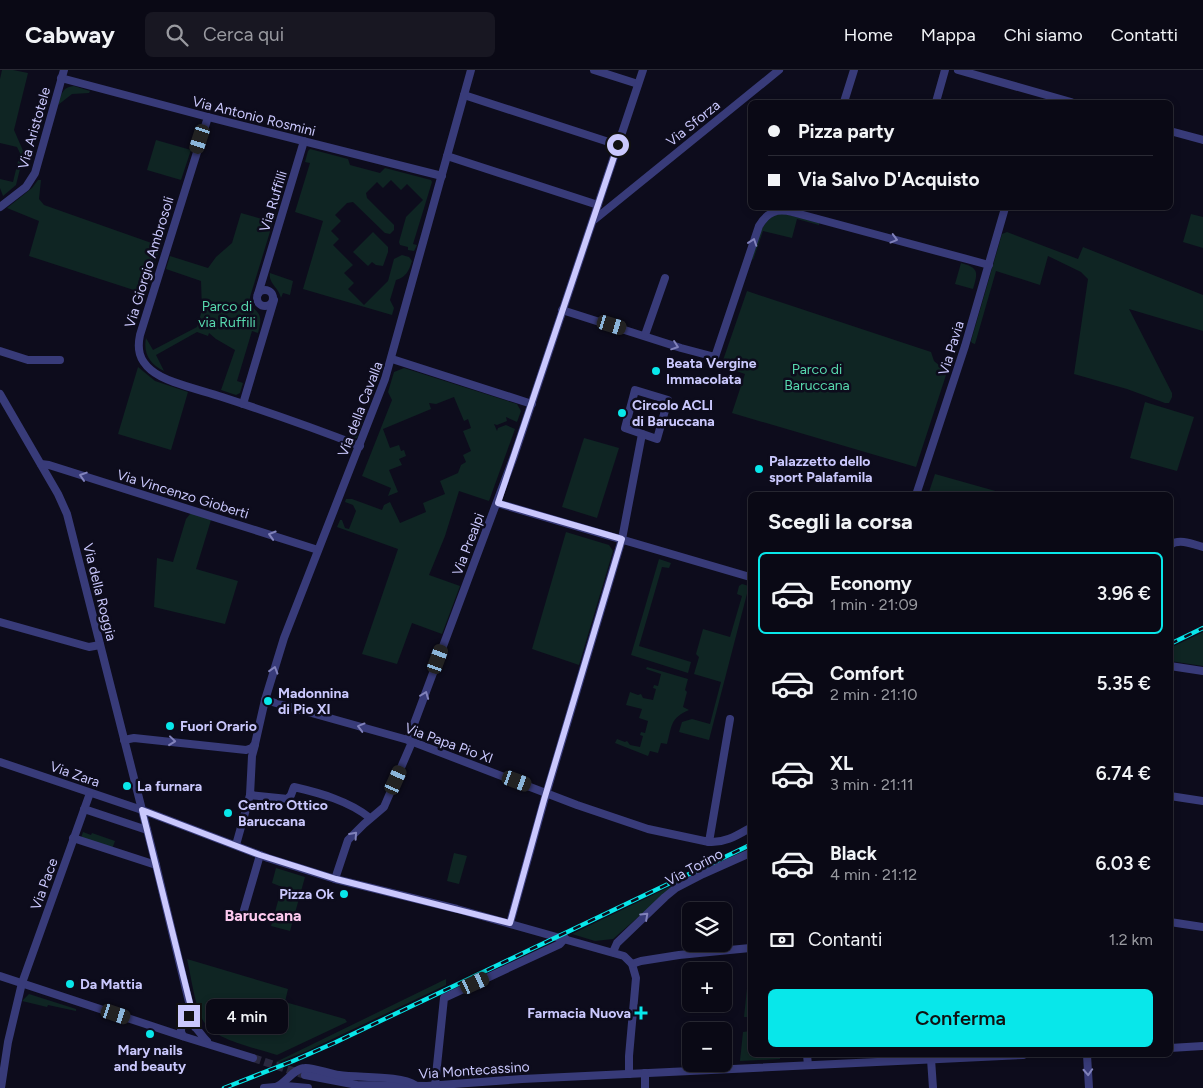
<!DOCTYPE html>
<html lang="it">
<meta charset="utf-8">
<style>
body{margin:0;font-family:Figtree,sans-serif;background:#181722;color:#f1f3f6;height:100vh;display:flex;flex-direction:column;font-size:19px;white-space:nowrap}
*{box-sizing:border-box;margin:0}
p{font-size:16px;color:#999aa0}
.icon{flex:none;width:28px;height:28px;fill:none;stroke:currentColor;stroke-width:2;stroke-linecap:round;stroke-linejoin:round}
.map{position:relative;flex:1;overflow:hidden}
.sheet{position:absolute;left:748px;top:422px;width:425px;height:565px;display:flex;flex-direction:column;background:#0a0915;border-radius:8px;box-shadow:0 2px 8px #0003,0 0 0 1px #2a2a34}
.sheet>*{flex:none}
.hud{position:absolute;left:748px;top:30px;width:425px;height:110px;border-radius:8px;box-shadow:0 2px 8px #0003,0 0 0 1px #2a2a34;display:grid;align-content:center;height:110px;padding:0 20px;background:#0a0915}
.buttons{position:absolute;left:682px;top:832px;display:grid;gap:10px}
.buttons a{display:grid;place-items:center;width:50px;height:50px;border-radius:8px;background:#0a0915;box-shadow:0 2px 8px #0003,0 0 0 1px #2a2a34;font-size:25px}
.end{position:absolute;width:22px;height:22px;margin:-11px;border:6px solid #cac8fd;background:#111;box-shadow:0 0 0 2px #111}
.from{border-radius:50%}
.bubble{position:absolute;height:35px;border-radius:8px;background:#0a0915;box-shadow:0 2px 8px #0003,0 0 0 1px #2a2a34;font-size:16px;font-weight:600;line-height:35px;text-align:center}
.car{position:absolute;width:15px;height:30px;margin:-15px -8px;border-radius:6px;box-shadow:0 0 4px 1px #0007;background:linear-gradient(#222 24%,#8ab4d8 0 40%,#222 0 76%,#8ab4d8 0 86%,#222 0)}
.hud b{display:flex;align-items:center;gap:18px;height:48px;font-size:19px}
.hud b+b{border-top:1px solid #2a2a34}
.hud i{width:12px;height:12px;background:#f1f3f6}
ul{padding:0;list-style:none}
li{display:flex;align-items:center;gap:15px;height:82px;margin:0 10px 8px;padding:0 10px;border:2px solid transparent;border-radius:8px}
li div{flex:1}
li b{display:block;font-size:19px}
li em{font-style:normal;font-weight:600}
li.active{border-color:#08e7ea}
li>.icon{width:45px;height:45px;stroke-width:1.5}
h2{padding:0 20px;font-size:22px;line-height:60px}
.pay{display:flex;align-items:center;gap:12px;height:55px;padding:0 20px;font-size:19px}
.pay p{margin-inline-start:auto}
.cta{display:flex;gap:10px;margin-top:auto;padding:10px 20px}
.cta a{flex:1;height:58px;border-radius:8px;background:#08e7ea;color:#111;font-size:20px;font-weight:600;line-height:58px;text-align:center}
header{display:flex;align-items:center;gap:30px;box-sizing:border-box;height:70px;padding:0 25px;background:#0a0915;border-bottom:1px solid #2a2a34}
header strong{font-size:24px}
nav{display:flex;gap:28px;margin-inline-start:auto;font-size:18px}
.search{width:350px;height:45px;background:#181722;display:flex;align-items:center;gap:12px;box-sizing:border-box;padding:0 18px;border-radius:8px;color:#999aa0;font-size:19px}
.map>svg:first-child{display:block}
</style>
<header>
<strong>Cabway</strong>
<div class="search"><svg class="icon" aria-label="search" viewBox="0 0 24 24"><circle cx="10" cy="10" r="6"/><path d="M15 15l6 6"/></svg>Cerca qui</div>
<nav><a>Home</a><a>Mappa</a><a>Chi siamo</a><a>Contatti</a></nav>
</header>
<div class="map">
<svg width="1203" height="1018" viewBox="0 0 1203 1018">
<rect width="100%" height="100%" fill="#0d0c1c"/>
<g fill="#0f2523">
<path d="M 2,0 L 13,0 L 28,3 L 14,60 L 24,83 L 16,115 L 3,126 L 0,118 L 0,109 L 13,112 L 20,83 L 17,77 L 0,73 L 0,9 Z"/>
<path d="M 74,16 L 90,21 L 89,23 L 72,24 L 58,35 C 61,25 62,17 74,16 Z"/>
<path d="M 156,70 L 191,80 L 181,110 L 147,100 Z"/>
<path d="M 310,79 L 348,89 L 350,95 L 380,103 L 385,98 L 431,110 L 432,112 L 413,174 L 417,175 L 414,181 L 408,180 L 408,177 L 400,175 L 399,172 L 406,147 L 423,130 L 407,114 L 401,120 L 391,110 L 383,118 L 377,112 L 366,123 L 367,128 L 394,155 L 394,160 L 390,164 L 385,163 L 353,132 L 347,133 L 335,145 L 341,151 L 331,161 L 339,169 L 333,175 L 353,195 L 344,203 L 354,213 L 348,219 L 364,235 L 388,211 L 394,189 L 402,185 L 409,187 L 412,191 C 409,201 406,207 396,210 L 390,230 L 394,238 L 392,245 L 303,219 L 323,151 L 295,142 L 310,93 L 305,92 L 308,81 Z"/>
<path d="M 38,110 L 41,110 L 39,129 L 44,135 L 160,176 L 146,224 L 29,186 L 39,151 L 7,138 L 32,118 Z"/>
<path d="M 241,143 L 273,152 L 250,227 C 251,246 266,236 258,263 L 252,261 L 237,311 L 243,313 L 240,323 L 236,325 L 221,320 L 235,280 L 216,269 L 209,263 L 208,266 L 197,262 L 156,285 L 164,301 C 150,294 143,284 146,268 L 153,280 L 197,257 L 202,240 L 201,211 L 166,199 L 170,186 L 208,198 L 216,187 L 232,173 Z"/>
<path d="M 778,144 L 785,144 L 819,153 L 819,155 L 797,149 L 792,168 L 763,161 L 753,190 L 752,189 C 757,174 760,150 778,144 Z"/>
<path d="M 1191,144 L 1203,147 L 1203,178 L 1183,172 Z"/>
<path d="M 373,162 L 388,177 L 388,182 L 383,196 L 376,195 L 372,192 L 368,196 L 353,182 Z"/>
<path d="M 1007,162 L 1078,189 L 1083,177 L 1203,225 L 1203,261 L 1129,239 L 1172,323 L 1172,327 L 1169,333 L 1165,333 L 1127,319 L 1074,304 L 1088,209 L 1081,202 L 1048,186 L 1040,215 L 996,201 L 975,274 L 972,273 L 971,271 L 1002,164 Z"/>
<path d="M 961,193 C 979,198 978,202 973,219 L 955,214 Z"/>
<path d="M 270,203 L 293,211 L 290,225 L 283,223 L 281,228 C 279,218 268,213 270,203 Z"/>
<path d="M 747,221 L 931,282 L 934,291 L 947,302 L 916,397 L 732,343 L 745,304 L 721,296 Z"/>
<path d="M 138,297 L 155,311 L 188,322 L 171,380 L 118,364 Z"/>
<path d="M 404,298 L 517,334 L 521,341 L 517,352 L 506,347 L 507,351 L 497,355 L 494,354 L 497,361 L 498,358 L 506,355 L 515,359 L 489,431 L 459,421 L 445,466 L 429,505 L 460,516 L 442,564 L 412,553 L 397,594 L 362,584 L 398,479 L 337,457 L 340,450 L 342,450 L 345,458 L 349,459 L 356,441 L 353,435 L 345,432 L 346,429 L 352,429 L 382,440 L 384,435 L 390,432 L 400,453 L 426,442 L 423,433 L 445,424 L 440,411 L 458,403 L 461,395 L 466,392 L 463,385 L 471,381 L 463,361 L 471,358 L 468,349 L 464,351 L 454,327 L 436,334 L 429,333 L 431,339 L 383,359 L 390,378 L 399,375 L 401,381 L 404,380 L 406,386 L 399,389 L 402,395 L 389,400 L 398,422 L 388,426 L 391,418 L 362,406 L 392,330 L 388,322 L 394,302 Z"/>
<path d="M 1145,332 L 1194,347 L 1177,401 L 1130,388 Z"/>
<path d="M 363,345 L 365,346 L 357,368 L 350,367 L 355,352 Z"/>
<path d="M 584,368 L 619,378 L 597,448 L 562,437 Z"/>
<path d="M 935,404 L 1006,424 L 1011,425 L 928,425 Z"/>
<path d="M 191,443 L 211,450 L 196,499 L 238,511 L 225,554 L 154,537 L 157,488 L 173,492 L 186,449 Z"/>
<path d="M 566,462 L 609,475 L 613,481 L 579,595 L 532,579 Z"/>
<path d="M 659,489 L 671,493 L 669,498 L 662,497 L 639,576 L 691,592 L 688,603 L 631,585 Z"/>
<path d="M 742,514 L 749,516 L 709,670 L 679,662 L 682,652 L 692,649 L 710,654 L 721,612 L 694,604 L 699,587 L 696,584 L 703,559 L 730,567 L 742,526 L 737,524 L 739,516 Z"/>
<path d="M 1203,562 L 1203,596 L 1170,591 L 1170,578 Z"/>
<path d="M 647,597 L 688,609 L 685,620 L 687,622 L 683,637 L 689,640 C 670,648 672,656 667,674 L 661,673 L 658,683 L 650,681 L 648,686 L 615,673 L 617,669 L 625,672 L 627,671 L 630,675 L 640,677 L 643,666 L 640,665 L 641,662 L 645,663 L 648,651 L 639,648 L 642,639 L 626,635 L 630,622 L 638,625 L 641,624 L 643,628 L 653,630 L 656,619 L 653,618 L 654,615 L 658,616 L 661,604 L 646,599 Z"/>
<path d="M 83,762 L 91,765 L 92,763 L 115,771 L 112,779 L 81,768 Z"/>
<path d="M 750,778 L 661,827 L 613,869 L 595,871 L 572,864 Z"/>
<path d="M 454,783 L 467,786 L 459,814 L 447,811 Z"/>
<path d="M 276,798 L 305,807 L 290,861 L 271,856 L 282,817 L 272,813 Z"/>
<path d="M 187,889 L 288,919 L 285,932 L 345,949 L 347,952 L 277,985 C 257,978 216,971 204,952 C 195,938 191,906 187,889 Z"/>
<path d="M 750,890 L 750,947 L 744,947 Z"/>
<path d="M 446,909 L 446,915 L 307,981 L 277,993 L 276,992 Z"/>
<path d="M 29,924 L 76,939 L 76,941 L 48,935 L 47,937 L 22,931 Z"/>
<path d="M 750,961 L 750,985 L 780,985 L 780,989 L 740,991 L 743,962 Z"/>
</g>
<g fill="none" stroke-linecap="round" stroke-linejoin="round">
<path stroke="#29283e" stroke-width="8" stroke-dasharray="8 4" stroke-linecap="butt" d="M 253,988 L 305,1005"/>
<g stroke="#383b79" stroke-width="8">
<path d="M 594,0 L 638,14"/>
<path d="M 958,0 L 1071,32"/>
<path d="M 61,8 L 208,47 L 442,106"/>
<path d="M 464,25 L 618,75"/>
<path d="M 844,32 L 854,0"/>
<path d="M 936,32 L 945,0"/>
<path d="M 208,47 L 140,265 C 137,279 139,290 151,300 C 166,313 202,320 222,327 C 268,342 314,358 360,376"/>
<path d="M 1170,61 L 1203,70"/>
<path d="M 447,86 L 598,135"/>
<path d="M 0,137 L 26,117 L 35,103 L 64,0"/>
<path d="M 594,150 L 779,0"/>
<circle cx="265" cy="228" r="8"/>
<path d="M 258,224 L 304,71"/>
<path d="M 562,240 L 681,278 L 715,287 L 759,156 C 767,142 777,138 792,142 L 989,195"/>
<path d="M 645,265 L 665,208"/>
<path d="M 0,281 L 28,290 L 60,290"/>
<path d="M 392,289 L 532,334"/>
<path d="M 635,320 L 668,330 L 657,369 L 625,358 Z"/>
<path d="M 0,324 L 58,424 L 67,444 L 156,795 L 195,957"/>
<path d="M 243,334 L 274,230"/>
<path d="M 41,394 L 49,395 L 318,480"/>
<path d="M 916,425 L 965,276 L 1005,138"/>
<path d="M 497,433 L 750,507"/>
<path d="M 1170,475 C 1179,468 1193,474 1203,477"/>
<path d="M 0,552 L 89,577 L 100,575"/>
<path d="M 1170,596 L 1203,601"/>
<path d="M 265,630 L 408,670 L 577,735 L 648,759 L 709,772 L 730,649"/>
<path d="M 124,670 L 134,668 L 246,680 L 252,678 L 255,674 L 265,630 L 284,568 L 385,309 L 471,0"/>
<path d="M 408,670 L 514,386 L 643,0"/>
<path d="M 0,692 L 142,740 L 268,788 L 335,809 L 457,839 L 624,886 L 632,894 L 636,908 L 629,986 L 629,1004"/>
<path d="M 250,725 L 252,686 L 255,675"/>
<path d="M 1170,726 L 1203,731"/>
<path d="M 84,739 L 147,760"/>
<path d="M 73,768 L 156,795"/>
<path d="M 709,772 C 725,773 736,766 750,758"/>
<path d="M 236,775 L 250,725 L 288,729 L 291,725 L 294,717 C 320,723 349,731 370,748"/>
<path d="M 335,809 L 348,770 L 364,754 L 384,737 L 412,672"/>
<path d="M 242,847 L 260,785"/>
<path d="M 1170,852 L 1203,857"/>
<path d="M 510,853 L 544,731 L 622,469 L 642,364"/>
<path d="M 613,882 L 617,873 L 665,827 L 676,818 L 703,804 L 750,783"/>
<path d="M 632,894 L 641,891 L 679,885 L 750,878"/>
<path d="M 0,906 L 185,967 L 253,988"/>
<path d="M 183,966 C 179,960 181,950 190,953 C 195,954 202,967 207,971"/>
<path d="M 1170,978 L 1203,976"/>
<path d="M 807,985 L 808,995"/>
<path d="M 1087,985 L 1089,1018"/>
<path d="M 931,989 L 933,1018"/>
<path d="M 305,1005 L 357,1015 L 427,1016 L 522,1009 L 1023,985"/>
<path d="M 435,1015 L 444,928 L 560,874 L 565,868"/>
<path d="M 276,1017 C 286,1013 294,998 305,998 C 312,997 330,1004 339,1005 C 358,1008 401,1005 415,1015"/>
<path d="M 1,1018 L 8,972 L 22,913 L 90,723"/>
<path d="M 264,1018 L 286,1016 L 308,1018"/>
<path d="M 645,1018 L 645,1003"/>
</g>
<defs>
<g id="rail">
<path d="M 1170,574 L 1203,558"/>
<path d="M 224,1018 L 293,991 L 334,973 L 750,775"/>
</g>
</defs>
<use href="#rail" stroke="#08e7ea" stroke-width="4.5"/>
<use href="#rail" stroke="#0d0c1c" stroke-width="2.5" stroke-dasharray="8" stroke-linecap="butt"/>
</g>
<defs><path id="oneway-chevron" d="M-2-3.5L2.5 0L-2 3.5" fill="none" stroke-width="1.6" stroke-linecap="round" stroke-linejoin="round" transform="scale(1.25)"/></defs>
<g stroke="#8182bb">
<use href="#oneway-chevron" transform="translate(894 169) rotate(15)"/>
<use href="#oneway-chevron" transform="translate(753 172) rotate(-71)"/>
<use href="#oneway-chevron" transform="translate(675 276) rotate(19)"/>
<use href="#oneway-chevron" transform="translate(83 406) rotate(-162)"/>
<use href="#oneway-chevron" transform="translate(272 465) rotate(-163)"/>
<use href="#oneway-chevron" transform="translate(274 600) rotate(-73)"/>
<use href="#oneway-chevron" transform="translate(425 625) rotate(-69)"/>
<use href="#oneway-chevron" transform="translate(361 657) rotate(-165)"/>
<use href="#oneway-chevron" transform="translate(172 671) rotate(6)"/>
<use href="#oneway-chevron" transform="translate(354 765) rotate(-48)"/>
<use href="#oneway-chevron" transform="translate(645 846) rotate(-43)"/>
<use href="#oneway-chevron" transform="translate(1088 1002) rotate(87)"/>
</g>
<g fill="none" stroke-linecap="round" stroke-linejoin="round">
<path stroke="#cac8fd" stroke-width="6" d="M 189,946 L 190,933 L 187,921 L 142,740 L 260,785 L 336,809 L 510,853 L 544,730 L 622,469 L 498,433 L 618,75"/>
</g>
<g fill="#08e7ea" stroke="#0d0c1c" stroke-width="2">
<circle cx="656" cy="301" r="5"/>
<circle cx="622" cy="343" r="5"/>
<circle cx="759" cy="399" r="5"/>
<circle cx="268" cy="631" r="5"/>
<circle cx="170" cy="656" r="5"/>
<circle cx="127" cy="716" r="5"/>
<circle cx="228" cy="743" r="5"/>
<circle cx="344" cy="824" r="5"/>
<circle cx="70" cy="914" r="5"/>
<path d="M638.5 935.5h5v5h5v5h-5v5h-5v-5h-5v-5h5z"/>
<circle cx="150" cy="964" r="5"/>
</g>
<g text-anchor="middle" stroke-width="5" stroke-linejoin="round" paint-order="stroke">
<g font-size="14" fill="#cac8fd" stroke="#0d0c1c">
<text transform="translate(254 46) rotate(14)" y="5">Via Antonio Rosmini</text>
<text transform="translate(693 53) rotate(-39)" y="5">Via Sforza</text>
<text transform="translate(34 58) rotate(-74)" y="5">Via Aristotele</text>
<text transform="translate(273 131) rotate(-73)" y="5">Via Ruffilli</text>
<text transform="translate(149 192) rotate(-73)" y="5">Via Giorgio Ambrosoli</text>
<text transform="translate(951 278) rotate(-73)" y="5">Via Pavia</text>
<text transform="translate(360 339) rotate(-69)" y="5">Via della Cavalla</text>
<text transform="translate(183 424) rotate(17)" y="5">Via Vincenzo Gioberti</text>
<text transform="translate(468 474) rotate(-69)" y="5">Via Prealpi</text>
<text transform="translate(100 522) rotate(76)" y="5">Via della Roggia</text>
<text transform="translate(449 673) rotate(20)" y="5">Via Papa Pio XI</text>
<text transform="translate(75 704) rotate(19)" y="5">Via Zara</text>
<text transform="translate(694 797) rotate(-28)" y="5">Via Torino</text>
<text transform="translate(44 814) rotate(-70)" y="5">Via Pace</text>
<text transform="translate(474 1000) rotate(-4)" y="5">Via Montecassino</text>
</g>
<g font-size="14" fill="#58d9ae" stroke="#0d0c1c">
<text x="227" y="241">Parco di<tspan x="227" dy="16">via Ruffili</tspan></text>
<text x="817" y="304">Parco di<tspan x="817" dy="16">Baruccana</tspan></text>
</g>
<g font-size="14" font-weight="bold" fill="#cac8fd" stroke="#0d0c1c" text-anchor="start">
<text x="666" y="298">Beata Vergine<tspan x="666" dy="16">Immacolata</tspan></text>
<text x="632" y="340">Circolo ACLI<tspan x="632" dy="16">di Baruccana</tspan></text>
<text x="769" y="396">Palazzetto dello<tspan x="769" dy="16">sport Palafamila</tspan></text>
<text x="278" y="628">Madonnina<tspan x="278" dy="16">di Pio XI</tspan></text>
<text x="180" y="661">Fuori Orario</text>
<text x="137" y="721">La furnara</text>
<text x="238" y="740">Centro Ottico<tspan x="238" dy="16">Baruccana</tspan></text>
<text x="334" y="829" text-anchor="end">Pizza Ok</text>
<text x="80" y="919">Da Mattia</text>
<text x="631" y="948" text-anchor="end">Farmacia Nuova</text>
<text x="150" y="985" text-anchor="middle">Mary nails<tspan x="150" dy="16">and beauty</tspan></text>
</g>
<g font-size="16" font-weight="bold" fill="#fdcaef" stroke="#0d0c1c">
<text x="263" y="851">Baruccana</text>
</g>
</g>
</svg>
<div class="buttons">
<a><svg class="icon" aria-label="layers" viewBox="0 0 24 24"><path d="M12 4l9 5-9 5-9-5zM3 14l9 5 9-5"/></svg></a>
<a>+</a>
<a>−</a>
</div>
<i class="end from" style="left:618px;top:75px"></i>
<i class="end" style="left:189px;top:946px"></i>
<div class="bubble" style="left:206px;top:929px;width:82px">4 min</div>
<i class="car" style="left:200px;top:69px;rotate:198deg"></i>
<i class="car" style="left:612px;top:255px;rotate:107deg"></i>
<i class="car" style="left:438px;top:589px;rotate:20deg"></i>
<i class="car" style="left:396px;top:710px;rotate:24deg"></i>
<i class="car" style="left:517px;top:711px;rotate:110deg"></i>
<i class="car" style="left:475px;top:913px;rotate:65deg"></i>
<i class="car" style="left:116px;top:944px;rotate:108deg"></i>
<div class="hud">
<b><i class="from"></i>Pizza party</b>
<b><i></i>Via Salvo D'Acquisto</b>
</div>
<section class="sheet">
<h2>Scegli la corsa</h2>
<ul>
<li class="active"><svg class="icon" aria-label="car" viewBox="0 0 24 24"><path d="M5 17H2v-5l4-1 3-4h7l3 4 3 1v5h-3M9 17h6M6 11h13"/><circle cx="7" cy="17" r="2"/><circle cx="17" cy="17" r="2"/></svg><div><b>Economy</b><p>1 min · 21:09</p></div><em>3.96 €</em></li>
<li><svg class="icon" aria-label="car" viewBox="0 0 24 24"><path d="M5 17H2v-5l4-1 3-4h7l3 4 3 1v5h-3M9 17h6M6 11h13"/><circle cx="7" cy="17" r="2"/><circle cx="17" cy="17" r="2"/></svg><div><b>Comfort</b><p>2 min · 21:10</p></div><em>5.35 €</em></li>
<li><svg class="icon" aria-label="car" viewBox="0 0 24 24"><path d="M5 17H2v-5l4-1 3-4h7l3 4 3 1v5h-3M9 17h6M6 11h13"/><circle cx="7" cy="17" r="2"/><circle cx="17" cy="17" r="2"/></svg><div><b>XL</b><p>3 min · 21:11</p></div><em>6.74 €</em></li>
<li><svg class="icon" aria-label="car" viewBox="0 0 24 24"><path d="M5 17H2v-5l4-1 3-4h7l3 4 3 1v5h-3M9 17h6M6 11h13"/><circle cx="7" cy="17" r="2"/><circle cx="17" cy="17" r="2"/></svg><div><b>Black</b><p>4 min · 21:12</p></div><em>6.03 €</em></li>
</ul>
<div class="pay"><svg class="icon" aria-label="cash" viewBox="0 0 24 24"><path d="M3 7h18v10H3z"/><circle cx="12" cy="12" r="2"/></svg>Contanti<p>1.2 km</p></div>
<div class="cta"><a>Conferma</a></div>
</section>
</div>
